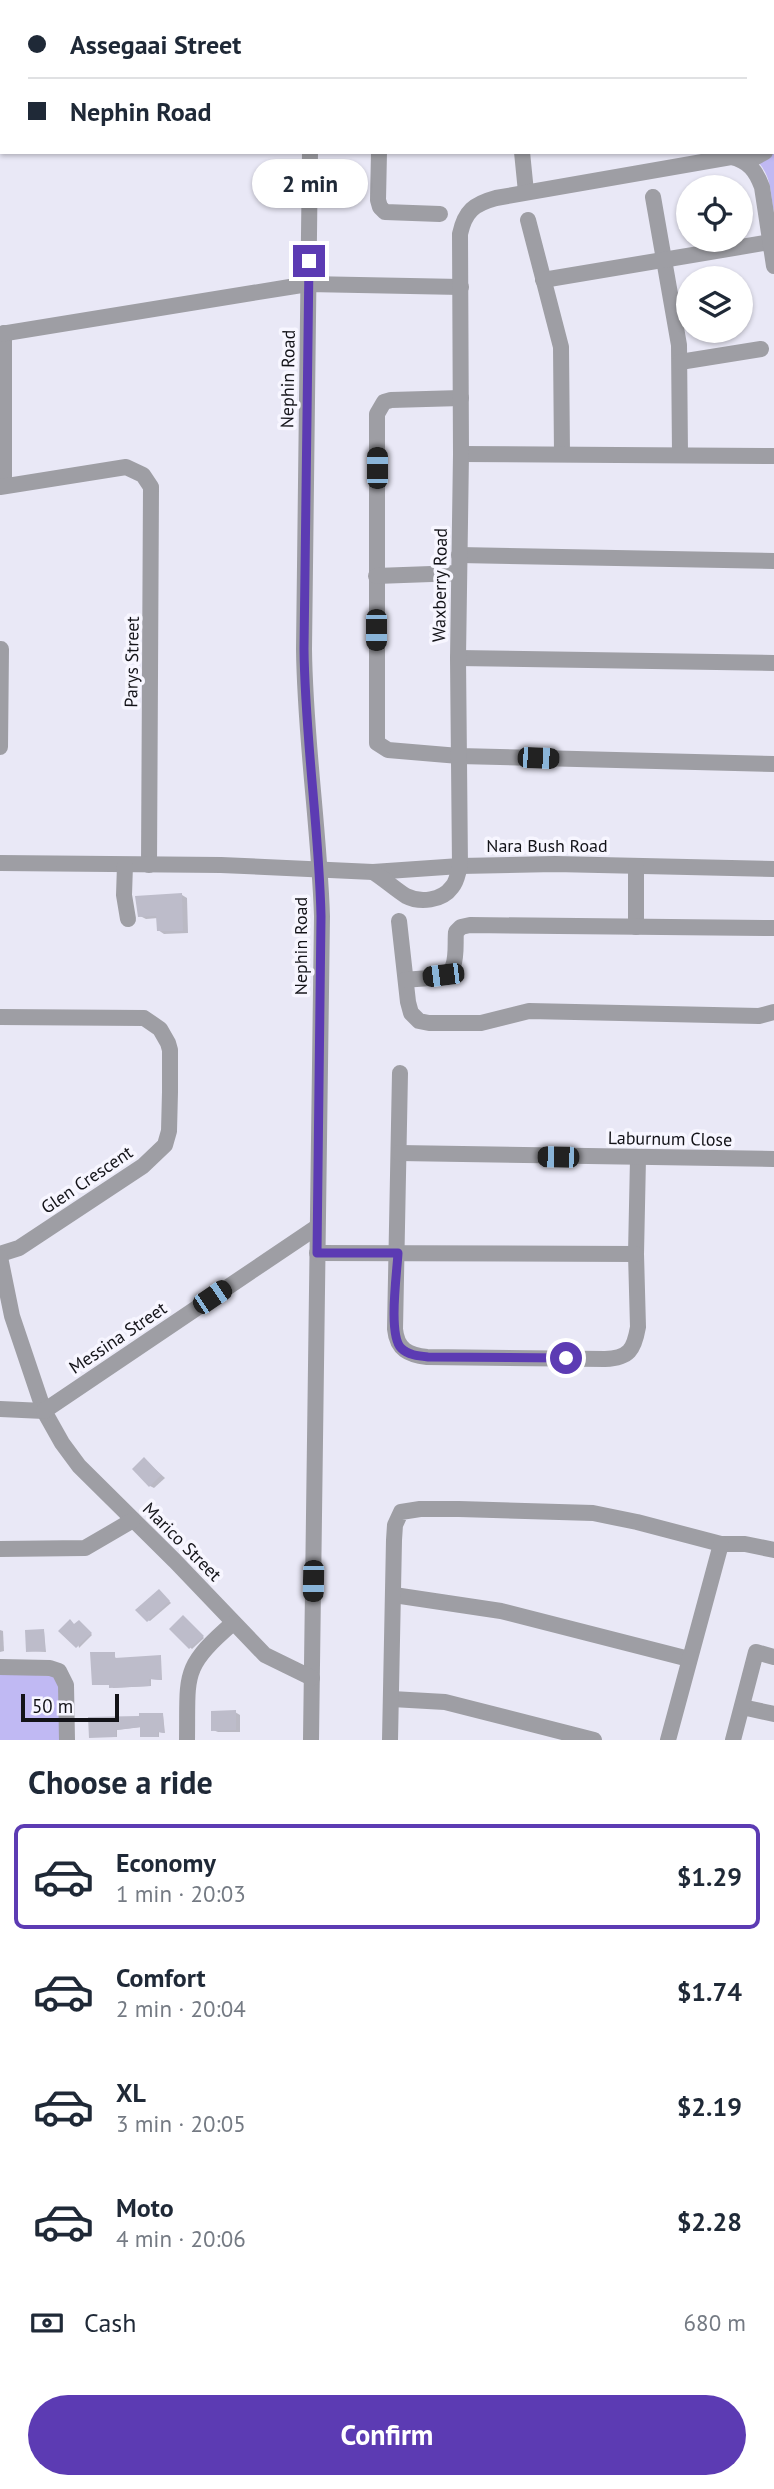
<!DOCTYPE html>
<meta charset="utf-8">
<style>
body{margin:0;font-family:"PT Sans",sans-serif;background:#f2f2f3;color:#1f2937;height:100vh;display:flex;flex-direction:column;font-size:26px;white-space:nowrap}
*{box-sizing:border-box;margin:0}
p{font-size:23px;color:#747a83}
.icon{flex:none;width:38px;height:38px;fill:none;stroke:currentColor;stroke-width:2;stroke-linecap:round;stroke-linejoin:round}
.map{position:relative;height:1740px;overflow:hidden}
.side{display:flex;flex-direction:column;background:#fff;flex:1}
.side>*{flex:none}
.guide{position:absolute;left:0px;top:0px;width:775px;height:154px;box-shadow:0 2px 5px #0004;display:grid;align-content:center;height:154px;padding:0 28px;background:#fff}
.controls{position:absolute;left:676px;top:175px;display:grid;gap:14px}
.controls a{display:grid;place-items:center;width:77px;height:77px;border-radius:50%;background:#fff;box-shadow:0 2px 5px #0004;font-size:35px}
.scale{position:absolute;left:21px;bottom:18px;width:98px;box-sizing:border-box;padding-left:7px;border:4px solid #131318;border-top:0;font-size:19px;line-height:24px;white-space:nowrap;color:#131318;-webkit-text-stroke:5px #f7f6ff;paint-order:stroke}
.end{position:absolute;width:32px;height:32px;margin:-16px;border:9px solid #5c3bb3;background:#fff;box-shadow:0 0 0 4px #fff}
.from{border-radius:50%}
.bubble{position:absolute;height:49px;border-radius:24px;background:#fff;box-shadow:0 2px 5px #0004;font-size:23px;font-weight:800;line-height:49px;text-align:center}
.car{position:absolute;width:21px;height:42px;margin:-21px -10px;border-radius:9px;box-shadow:0 0 5px 2px #0007;background:linear-gradient(#222 24%,#8ab4d8 0 40%,#222 0 76%,#8ab4d8 0 86%,#222 0)}
.guide b{display:flex;align-items:center;gap:24px;height:66px;font-size:26px}
.guide b+b{border-top:2px solid #e0e1e3}
.guide i{width:18px;height:18px;background:#1f2937}
ul{padding:0;list-style:none}
li{display:flex;align-items:center;gap:21px;height:105px;margin:0 14px 10px;padding:0 14px;border:4px solid transparent;border-radius:10px}
li div{flex:1}
li b{display:block;font-size:26px}
li em{font-style:normal;font-weight:800}
li.active{border-color:#5c3bb3}
li>.icon{width:63px;height:63px;stroke-width:1.5}
h2{padding:0 28px;font-size:32px;line-height:84px}
.pay{display:flex;align-items:center;gap:18px;height:77px;padding:0 28px;font-size:26px}
.pay p{margin-inline-start:auto}
.action{display:flex;gap:14px;margin-top:auto;padding:14px 28px}
.action a{flex:1;height:80px;border-radius:42px;background:#5c3bb3;color:#fff;font-size:28px;font-weight:800;line-height:80px;text-align:center}
.map>svg:first-child{display:block}
</style>
<div class="map">
<svg width="774" height="1740" viewBox="0 0 774 1740">
<rect width="100%" height="100%" fill="#e9e8f6"/>
<g fill="#c0b9f3">
<path d="M 774,43 L 774,213 C 769,184 772,169 745,152 L 774,152 Z"/>
<path d="M 0,1673 L 53,1676 L 60,1682 L 60,1740 L 0,1740 Z"/>
</g>
<g fill="#0003">
<rect x="24" y="0" width="17" height="2"/>
<path d="M 74,0 L 265,0 L 265,2 L 75,2 Z"/>
<path d="M 284,0 L 316,0 L 316,1 L 284,2 Z"/>
<path d="M 2,14 L 2,62 L 0,62 L 0,15 Z"/>
<path d="M 182,895 L 187,898 L 188,933 L 164,934 L 158,930 L 158,918 L 146,919 L 140,916 Z"/>
<path d="M 145,1460 L 165,1478 L 154,1488 L 150,1486 Z"/>
<path d="M 161,1593 L 171,1603 L 150,1621 L 148,1620 Z"/>
<path d="M 185,1619 L 204,1638 L 192,1649 L 171,1629 Z"/>
<path d="M 81,1623 L 92,1635 L 79,1648 L 75,1625 Z"/>
<path d="M 0,1630 L 3,1631 L 4,1651 L 0,1652 Z"/>
<path d="M 44,1631 L 46,1652 L 27,1651 Z"/>
<path d="M 114,1654 L 116,1659 L 161,1657 L 162,1680 L 151,1679 L 151,1686 L 113,1688 L 111,1685 L 94,1684 Z"/>
<path d="M 235,1712 L 240,1715 L 240,1732 L 218,1732 L 213,1730 Z"/>
<path d="M 163,1715 L 165,1733 L 159,1732 L 159,1737 L 143,1737 L 142,1727 L 117,1730 L 117,1737 L 91,1737 L 141,1718 Z"/>
</g>
<g fill="#bdbcca">
<path d="M 182,893 L 183,931 L 157,931 L 156,916 L 138,917 L 135,896 Z"/>
<path d="M 144,1457 L 161,1475 L 149,1487 L 132,1469 Z"/>
<path d="M 159,1589 L 170,1601 L 147,1622 L 135,1610 Z"/>
<path d="M 183,1615 L 204,1636 L 189,1649 L 169,1629 Z"/>
<path d="M 70,1619 L 74,1624 L 79,1620 L 92,1633 L 76,1648 L 58,1631 Z"/>
<path d="M 44,1629 L 45,1651 L 26,1652 L 25,1630 Z"/>
<path d="M 90,1652 L 115,1652 L 115,1658 L 161,1655 L 161,1680 L 149,1679 L 150,1686 L 109,1688 L 109,1685 L 92,1685 Z"/>
<path d="M 236,1710 L 236,1730 L 211,1731 L 211,1711 Z"/>
<path d="M 139,1713 L 163,1713 L 164,1733 L 158,1732 L 158,1737 L 140,1737 L 140,1727 L 116,1730 L 116,1737 L 89,1738 L 88,1717 L 139,1716 Z"/>
</g>
<g fill="none" stroke-linecap="round" stroke-linejoin="round">
<g stroke="#9e9ea4" stroke-width="16">
<path d="M 422,0 L 423,2"/>
<path d="M 310,152 L 304,649 C 305,739 319,827 322,916 L 311,1740"/>
<path d="M 379,152 L 378,200 L 380,207 L 385,212 L 440,214"/>
<path d="M 522,152 L 526,192"/>
<path d="M 747,162 L 765,152"/>
<path d="M 653,197 L 679,345 L 680,454"/>
<path d="M 528,220 L 561,347 L 562,454"/>
<path d="M 543,280 L 770,242"/>
<path d="M 4,333 L 4,486"/>
<path d="M 0,334 L 308,284 L 461,287"/>
<path d="M 680,362 L 761,349"/>
<path d="M 461,398 L 391,400 L 384,402 L 377,414 L 377,743 L 388,750 L 459,756 L 774,764"/>
<path d="M 461,454 L 774,456"/>
<path d="M 0,487 L 126,467 L 143,475 L 151,487 L 149,865"/>
<path d="M 459,555 L 774,561"/>
<path d="M 376,576 L 459,573"/>
<path d="M 458,658 L 774,663"/>
<path d="M 0,747 L 1,649"/>
<path d="M 0,863 L 221,865 L 373,872 L 460,866 L 555,864 L 774,869"/>
<path d="M 125,865 L 124,895 L 128,919"/>
<path d="M 636,866 L 636,927"/>
<path d="M 373,872 C 384,879 395,889 406,896 C 420,903 442,901 452,887 C 457,882 458,872 460,866 L 458,658 L 461,454 L 460,234 C 465,211 474,204 496,198 L 731,157 C 749,161 756,171 762,187 L 774,266"/>
<path d="M 399,921 L 408,1002 L 411,1013 L 419,1021 L 429,1023 L 481,1023 L 529,1011 L 759,1016 L 774,1012"/>
<path d="M 406,980 C 418,978 448,980 453,966 C 457,956 455,942 456,932 L 461,927 L 470,925 L 774,928"/>
<path d="M 0,1017 L 144,1018 L 160,1029 L 168,1043 L 170,1050 L 170,1092 L 169,1131 L 165,1145 L 143,1166 L 19,1248 L 0,1254"/>
<path d="M 400,1073 L 395,1329 C 397,1350 409,1355 427,1357 L 605,1359 C 629,1358 634,1350 638,1327 L 636,1254 L 638,1158"/>
<path d="M 399,1153 L 774,1159"/>
<path d="M 317,1253 L 636,1254"/>
<path d="M 0,1257 L 12,1316 L 44,1411 L 62,1443 L 79,1466 L 175,1561 L 265,1655 L 312,1678"/>
<path d="M 0,1409 L 44,1411"/>
<path d="M 44,1411 L 317,1227"/>
<path d="M 0,1549 L 85,1548 L 133,1520"/>
<path d="M 394,1595 L 501,1611 L 689,1659"/>
<path d="M 0,1667 L 50,1668 L 59,1671 L 66,1685 L 67,1740"/>
<path d="M 392,1699 L 445,1702 L 594,1740"/>
<path d="M 742,1707 L 774,1714"/>
<path d="M 187,1740 C 188,1674 181,1668 233,1623"/>
<path d="M 390,1740 L 394,1540 L 395,1525 L 401,1512 L 420,1509 L 459,1509 L 593,1513 L 637,1522 L 721,1544 L 745,1544 L 774,1550"/>
<path d="M 668,1740 L 721,1544"/>
<path d="M 733,1740 L 756,1652 L 774,1657"/>
</g>
<path stroke="#61606a" stroke-width="19" d="M 0,91 L 2,91"/>
</g>
<g fill="none" stroke-linecap="round" stroke-linejoin="round">
<path stroke="#5c3bb3" stroke-width="9" d="M 309,261 L 304,649 C 305,739 319,827 321,916 L 317,1253 L 398,1253 C 397,1273 388,1334 401,1348 C 408,1355 418,1356 428,1357 L 566,1358"/>
</g>
<g text-anchor="middle" stroke-width="7" stroke-linejoin="round" paint-order="stroke">
<g font-size="18" fill="#131318" stroke="#f7f6ff">
<text transform="translate(288 379) rotate(-89)" y="6">Nephin Road</text>
<text transform="translate(440 585) rotate(-89)" y="6">Waxberry Road</text>
<text transform="translate(132 662) rotate(-89)" y="6">Parys Street</text>
<text x="547" y="852">Nara Bush Road</text>
<text transform="translate(301 946) rotate(-90)" y="6">Nephin Road</text>
<text transform="translate(670 1139) rotate(1)" y="6">Laburnum Close</text>
<text transform="translate(87 1180) rotate(-34)" y="6">Glen Crescent</text>
<text transform="translate(118 1338) rotate(-34)" y="6">Messina Street</text>
<text transform="translate(182 1542) rotate(45)" y="6">Marico Street</text>
</g>
</g>
</svg>
<div class="controls">
<a><svg class="icon" aria-label="locate" viewBox="0 0 24 24"><circle cx="12" cy="12" r="6"/><path d="M12 2v4M12 18v4M2 12h4M18 12h4"/></svg></a>
<a><svg class="icon" aria-label="layers" viewBox="0 0 24 24"><path d="M12 4l9 5-9 5-9-5zM3 14l9 5 9-5"/></svg></a>
</div>
<div class="scale">50 m</div>
<i class="end from" style="left:566px;top:1358px"></i>
<i class="end" style="left:309px;top:261px"></i>
<div class="bubble" style="left:252px;top:159px;width:116px">2 min</div>
<i class="car" style="left:377px;top:468px;rotate:0deg"></i>
<i class="car" style="left:376px;top:630px;rotate:180deg"></i>
<i class="car" style="left:538px;top:758px;rotate:92deg"></i>
<i class="car" style="left:443px;top:975px;rotate:263deg"></i>
<i class="car" style="left:558px;top:1157px;rotate:271deg"></i>
<i class="car" style="left:212px;top:1297px;rotate:56deg"></i>
<i class="car" style="left:313px;top:1581px;rotate:181deg"></i>
<div class="guide">
<b><i class="from"></i>Assegaai Street</b>
<b><i></i>Nephin Road</b>
</div>
</div>
<section class="side">
<h2>Choose a ride</h2>
<ul>
<li class="active"><svg class="icon" aria-label="car" viewBox="0 0 24 24"><path d="M5 17H2v-5l4-1 3-4h7l3 4 3 1v5h-3M9 17h6M6 11h13"/><circle cx="7" cy="17" r="2"/><circle cx="17" cy="17" r="2"/></svg><div><b>Economy</b><p>1 min · 20:03</p></div><em>$1.29</em></li>
<li><svg class="icon" aria-label="car" viewBox="0 0 24 24"><path d="M5 17H2v-5l4-1 3-4h7l3 4 3 1v5h-3M9 17h6M6 11h13"/><circle cx="7" cy="17" r="2"/><circle cx="17" cy="17" r="2"/></svg><div><b>Comfort</b><p>2 min · 20:04</p></div><em>$1.74</em></li>
<li><svg class="icon" aria-label="car" viewBox="0 0 24 24"><path d="M5 17H2v-5l4-1 3-4h7l3 4 3 1v5h-3M9 17h6M6 11h13"/><circle cx="7" cy="17" r="2"/><circle cx="17" cy="17" r="2"/></svg><div><b>XL</b><p>3 min · 20:05</p></div><em>$2.19</em></li>
<li><svg class="icon" aria-label="car" viewBox="0 0 24 24"><path d="M5 17H2v-5l4-1 3-4h7l3 4 3 1v5h-3M9 17h6M6 11h13"/><circle cx="7" cy="17" r="2"/><circle cx="17" cy="17" r="2"/></svg><div><b>Moto</b><p>4 min · 20:06</p></div><em>$2.28</em></li>
</ul>
<div class="pay"><svg class="icon" aria-label="cash" viewBox="0 0 24 24"><path d="M3 7h18v10H3z"/><circle cx="12" cy="12" r="2"/></svg>Cash<p>680 m</p></div>
<div class="action"><a>Confirm</a></div>
</section>
